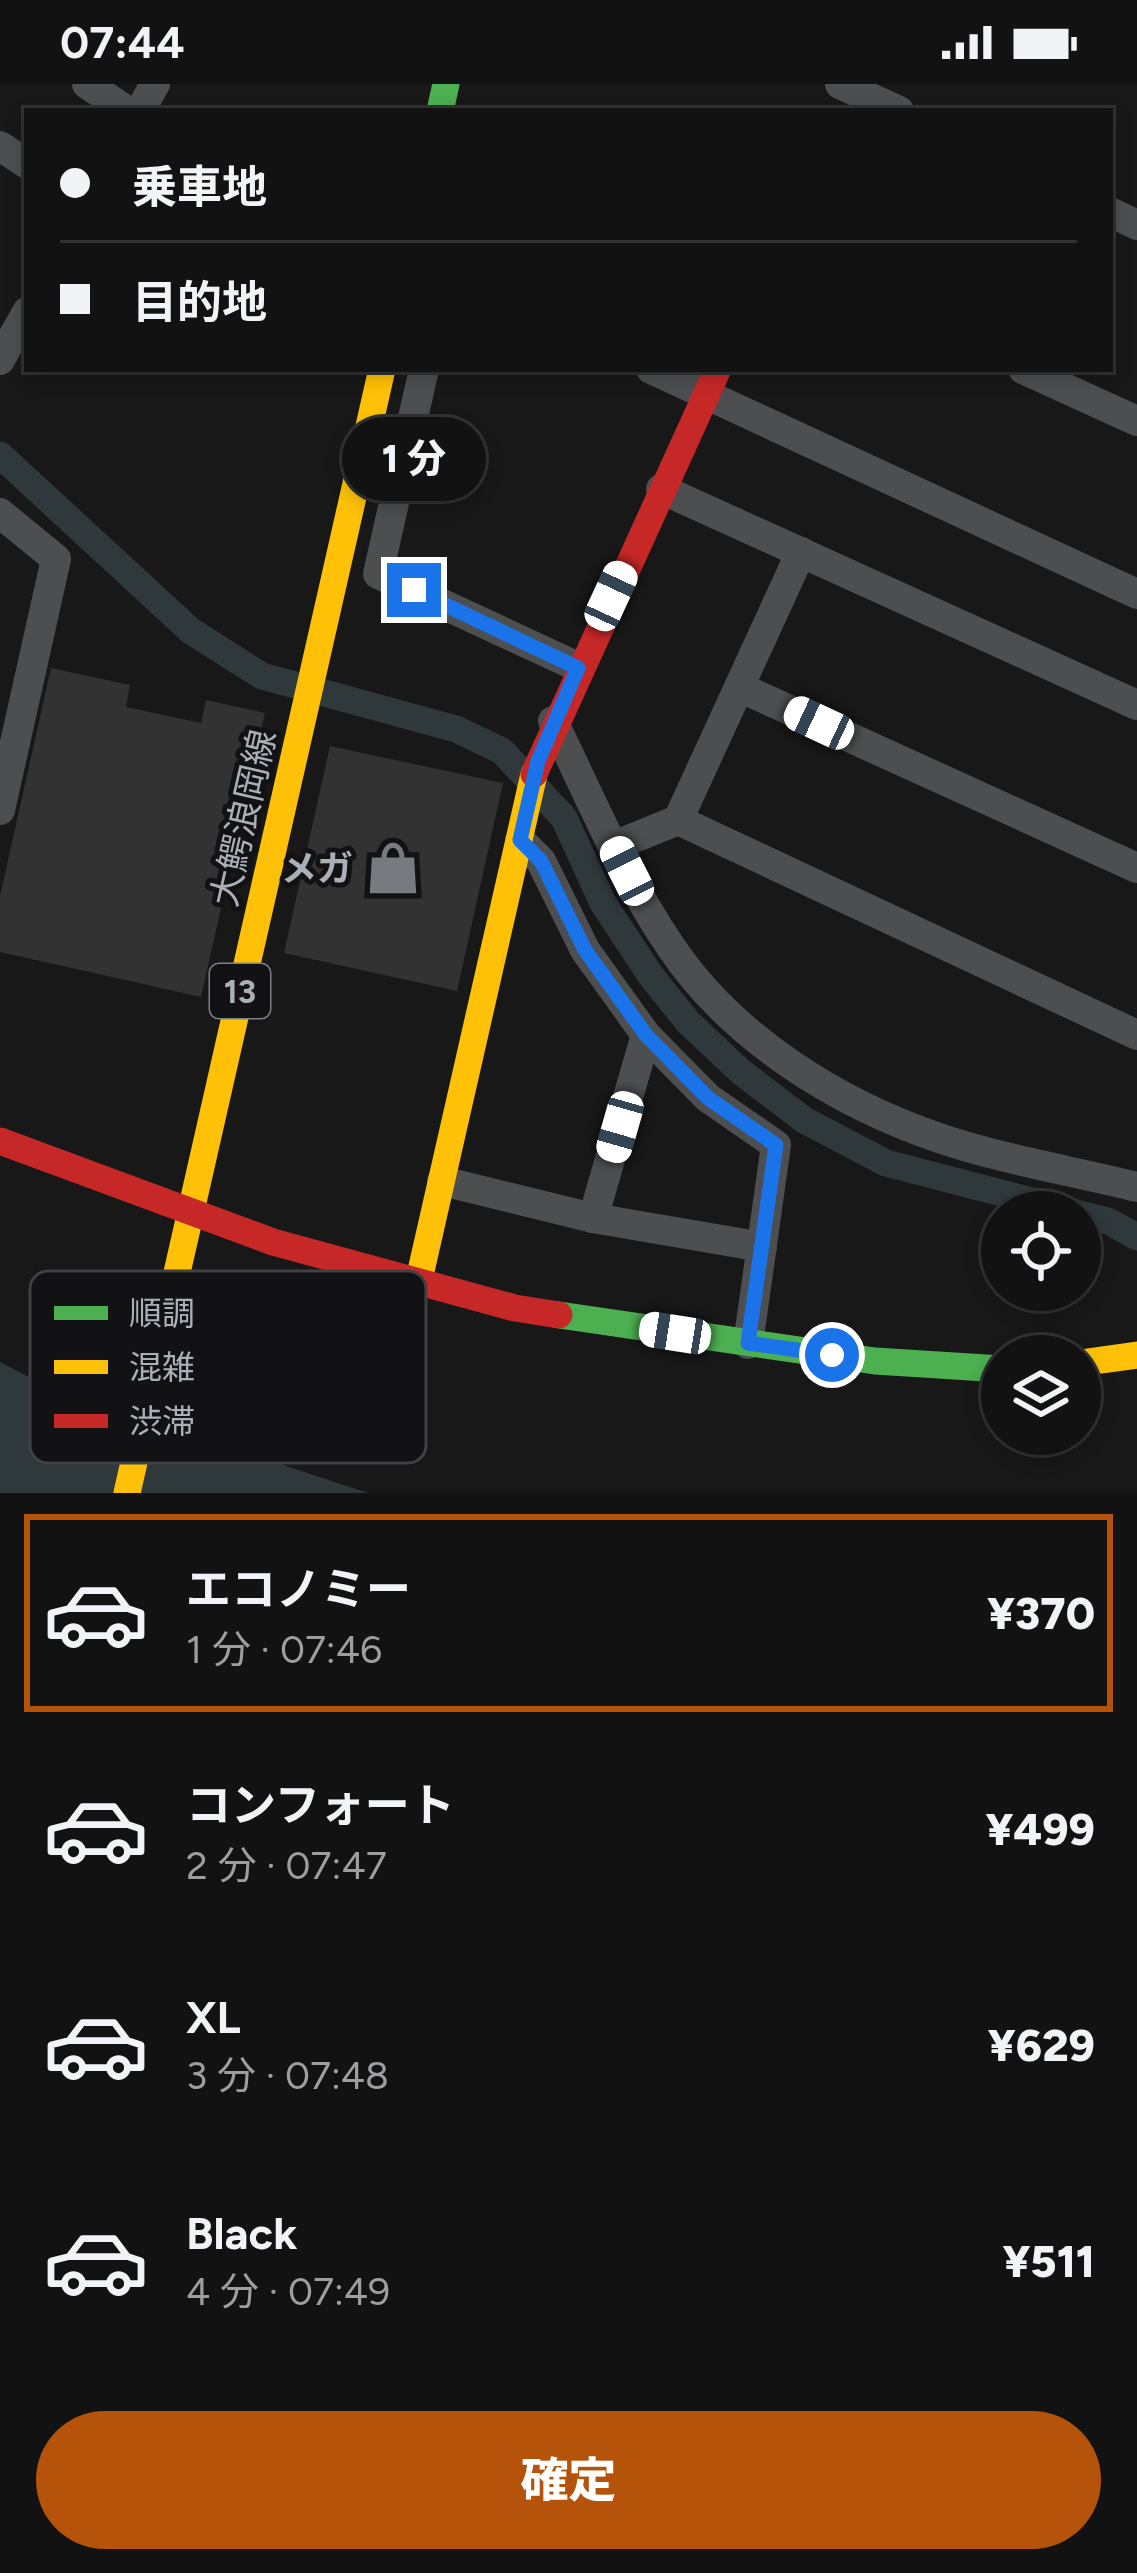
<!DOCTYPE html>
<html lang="ja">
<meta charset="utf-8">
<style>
body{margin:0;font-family:Figtree,"Noto Sans JP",sans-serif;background:#1f2020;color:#f1f3f6;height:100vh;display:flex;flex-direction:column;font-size:45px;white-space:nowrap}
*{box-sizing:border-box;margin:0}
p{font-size:39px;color:#9c9e9f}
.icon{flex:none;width:66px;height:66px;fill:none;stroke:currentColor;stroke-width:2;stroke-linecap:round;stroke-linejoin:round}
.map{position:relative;height:1409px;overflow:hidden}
.panel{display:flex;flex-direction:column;background:#121212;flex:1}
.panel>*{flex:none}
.banner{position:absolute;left:24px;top:24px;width:1089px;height:264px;border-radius:0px;box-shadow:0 6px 18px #0003,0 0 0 3px #313232;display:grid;align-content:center;height:264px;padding:0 36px;background:#121212}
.controls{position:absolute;left:981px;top:1107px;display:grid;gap:24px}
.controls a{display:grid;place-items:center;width:120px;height:120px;border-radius:50%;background:#121212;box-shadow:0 6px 18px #0003,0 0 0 3px #313232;font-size:60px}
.end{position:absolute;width:54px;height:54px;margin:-27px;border:15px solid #1a73e8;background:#fff;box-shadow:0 0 0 6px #fff}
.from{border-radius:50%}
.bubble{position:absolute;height:84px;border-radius:42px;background:#121212;box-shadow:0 6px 18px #0003,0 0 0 3px #313232;font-size:39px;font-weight:800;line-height:84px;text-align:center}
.car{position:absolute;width:36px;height:72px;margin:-36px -18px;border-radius:15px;box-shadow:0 0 9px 3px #0007;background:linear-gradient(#fff 24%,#345 0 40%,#fff 0 76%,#345 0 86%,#fff 0)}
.banner b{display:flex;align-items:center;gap:42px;height:114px;font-size:45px}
.banner b+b{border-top:3px solid #313232}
.banner i{width:30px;height:30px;background:#f1f3f6}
ul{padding:21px 0 0;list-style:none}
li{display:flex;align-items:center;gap:36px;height:198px;margin:0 24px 18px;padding:0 12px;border:6px solid transparent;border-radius:0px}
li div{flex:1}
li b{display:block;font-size:45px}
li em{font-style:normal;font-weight:800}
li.on{border-color:#b45309}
li>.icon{width:108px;height:108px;stroke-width:1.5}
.button{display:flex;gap:24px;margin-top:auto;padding:24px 36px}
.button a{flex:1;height:138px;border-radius:72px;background:#b45309;color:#fff;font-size:48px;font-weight:800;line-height:138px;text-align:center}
.status{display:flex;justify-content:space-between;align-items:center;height:84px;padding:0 60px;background:#121212;direction:ltr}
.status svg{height:33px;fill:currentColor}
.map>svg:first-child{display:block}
</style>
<div class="status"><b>07:44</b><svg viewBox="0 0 49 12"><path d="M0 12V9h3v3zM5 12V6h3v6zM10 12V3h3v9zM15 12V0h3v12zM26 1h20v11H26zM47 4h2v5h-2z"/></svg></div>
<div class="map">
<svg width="1137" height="1409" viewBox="0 0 1137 1409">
<rect width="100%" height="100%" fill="#181818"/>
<path fill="#2f393c" d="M 0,1278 L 48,1303 L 368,1409 L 0,1409 Z"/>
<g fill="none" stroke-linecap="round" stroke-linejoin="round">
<g stroke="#2f393c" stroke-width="27">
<path d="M 0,371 L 191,547 L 262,592 L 456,645 L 502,667 L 564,734 L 603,819 L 651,892 L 688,938 L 740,987 L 804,1036 L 886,1079 L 1074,1128"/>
<path d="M 1080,1130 L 1108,1137 L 1137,1153"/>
</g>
</g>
<g fill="#323233">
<path d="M 51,584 L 130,601 L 126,623 L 201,639 L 206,616 L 265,629 L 201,913 L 0,868 L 0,812 Z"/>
<path d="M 330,662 L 503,699 L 457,907 L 284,869 Z"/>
</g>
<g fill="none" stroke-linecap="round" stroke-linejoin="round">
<g stroke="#4c4e50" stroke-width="30">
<path d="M 87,0 L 127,27"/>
<path d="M 840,0 L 899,27"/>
<path d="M 140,27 L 155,0"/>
<path d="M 0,62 L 27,80"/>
<path d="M 1110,128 L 1137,141"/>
<path d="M 0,276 L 27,228"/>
<path d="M 424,285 L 378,490 L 578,583"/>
<path d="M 651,285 L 1137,510"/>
<path d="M 1023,285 L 1137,337"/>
<path d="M 661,405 L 1137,621"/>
<path d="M 0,429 L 56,475 L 0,726"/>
<path d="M 739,603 L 1137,784"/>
<path d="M 553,637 C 590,713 623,793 671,863 C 733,955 838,1020 942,1055 C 1005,1076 1073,1087 1137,1103"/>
<path d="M 678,736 L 801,468"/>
<path d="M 520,756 L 541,777 L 585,866 L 646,951 L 708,1014 L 776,1061 L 748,1260"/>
<path d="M 614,762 L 678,736 L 1137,951"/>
<path d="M 442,1097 L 593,1134 L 762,1163"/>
<path d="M 593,1134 L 646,951"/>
</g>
<g stroke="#4caf50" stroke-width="27">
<path d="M 440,27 L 446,0"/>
<path d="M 559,1231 L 875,1277 L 1002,1285"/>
</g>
<g stroke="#ffc107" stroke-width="27">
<path d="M 418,1200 L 534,690"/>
<path d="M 1080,1279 L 1137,1271"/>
<path d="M 127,1409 L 382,285"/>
</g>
<g stroke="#c62828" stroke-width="27">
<path d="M 534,690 L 718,285"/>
<path d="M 0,1057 L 273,1158 L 515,1224 L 559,1231"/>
</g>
</g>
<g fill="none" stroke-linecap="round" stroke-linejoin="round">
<path stroke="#1a73e8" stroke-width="15" d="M 414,506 L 578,584 L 538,677 L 520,756 L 541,777 L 585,866 L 646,951 L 708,1014 L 776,1061 L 748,1259 L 832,1271"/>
</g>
<defs>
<symbol id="shop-bare" viewBox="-9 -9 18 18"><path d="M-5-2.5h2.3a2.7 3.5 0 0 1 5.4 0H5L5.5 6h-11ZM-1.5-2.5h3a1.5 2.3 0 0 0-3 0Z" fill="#777b7f" stroke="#121214" stroke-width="2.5" paint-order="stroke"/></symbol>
</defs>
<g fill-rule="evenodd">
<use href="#shop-bare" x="355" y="746" width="76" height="76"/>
</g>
<g text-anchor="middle" stroke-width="10" stroke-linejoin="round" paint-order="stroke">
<rect fill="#121214" stroke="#7c8186" stroke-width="3" x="210" y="880" width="60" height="54" rx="9"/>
<g font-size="33" font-weight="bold" fill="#aab0b7">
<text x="240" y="919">13</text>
</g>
<g font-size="36" fill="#aab0b7" stroke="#121214">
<text transform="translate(243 734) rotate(-77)" y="13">大鰐浪岡線</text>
</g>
<g font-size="36" font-weight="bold" fill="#aab0b7" stroke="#121214" text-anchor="end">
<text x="353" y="797">メガ</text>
</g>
</g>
<rect x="30" y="1187" width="396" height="192" rx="18" fill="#121214" stroke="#404145" stroke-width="3"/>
<rect x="54" y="1222" width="54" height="14" fill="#4caf50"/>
<rect x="54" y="1276" width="54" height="14" fill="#ffc107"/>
<rect x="54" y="1330" width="54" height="14" fill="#c62828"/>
<g font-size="33" fill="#aab0b7">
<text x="129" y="1241">順調</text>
<text x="129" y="1295">混雑</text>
<text x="129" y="1349">渋滞</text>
</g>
</svg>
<div class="controls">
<a><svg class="icon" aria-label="locate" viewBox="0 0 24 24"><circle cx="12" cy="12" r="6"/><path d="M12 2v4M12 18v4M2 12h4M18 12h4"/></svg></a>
<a><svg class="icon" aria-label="layers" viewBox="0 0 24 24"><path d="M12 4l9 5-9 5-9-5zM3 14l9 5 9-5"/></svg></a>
</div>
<i class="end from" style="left:832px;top:1271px"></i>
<i class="end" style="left:414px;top:506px"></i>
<div class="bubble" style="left:342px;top:333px;width:144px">1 分</div>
<i class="car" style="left:611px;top:512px;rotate:25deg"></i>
<i class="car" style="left:819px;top:639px;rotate:295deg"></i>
<i class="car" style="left:627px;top:787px;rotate:333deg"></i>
<i class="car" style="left:620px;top:1043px;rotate:196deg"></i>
<i class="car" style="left:675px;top:1249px;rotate:279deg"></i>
<div class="banner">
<b><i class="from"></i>乗車地</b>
<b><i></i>目的地</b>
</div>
</div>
<section class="panel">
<ul>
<li class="on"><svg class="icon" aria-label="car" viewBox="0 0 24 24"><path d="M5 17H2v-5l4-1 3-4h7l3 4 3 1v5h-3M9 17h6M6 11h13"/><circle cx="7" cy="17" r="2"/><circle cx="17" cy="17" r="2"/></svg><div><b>エコノミー</b><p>1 分 · 07:46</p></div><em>¥370</em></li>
<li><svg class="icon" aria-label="car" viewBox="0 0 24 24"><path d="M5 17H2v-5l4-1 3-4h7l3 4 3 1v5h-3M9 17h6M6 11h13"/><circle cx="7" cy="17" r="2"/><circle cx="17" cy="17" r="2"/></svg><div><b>コンフォート</b><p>2 分 · 07:47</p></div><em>¥499</em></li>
<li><svg class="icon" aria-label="car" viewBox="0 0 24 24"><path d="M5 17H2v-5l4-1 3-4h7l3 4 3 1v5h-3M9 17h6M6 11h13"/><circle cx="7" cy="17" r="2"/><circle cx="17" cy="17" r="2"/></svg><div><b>XL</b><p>3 分 · 07:48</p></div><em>¥629</em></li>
<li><svg class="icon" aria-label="car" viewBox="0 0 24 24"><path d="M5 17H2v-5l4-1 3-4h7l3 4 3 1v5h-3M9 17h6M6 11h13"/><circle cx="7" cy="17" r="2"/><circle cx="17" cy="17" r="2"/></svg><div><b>Black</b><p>4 分 · 07:49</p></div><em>¥511</em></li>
</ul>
<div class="button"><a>確定</a></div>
</section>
